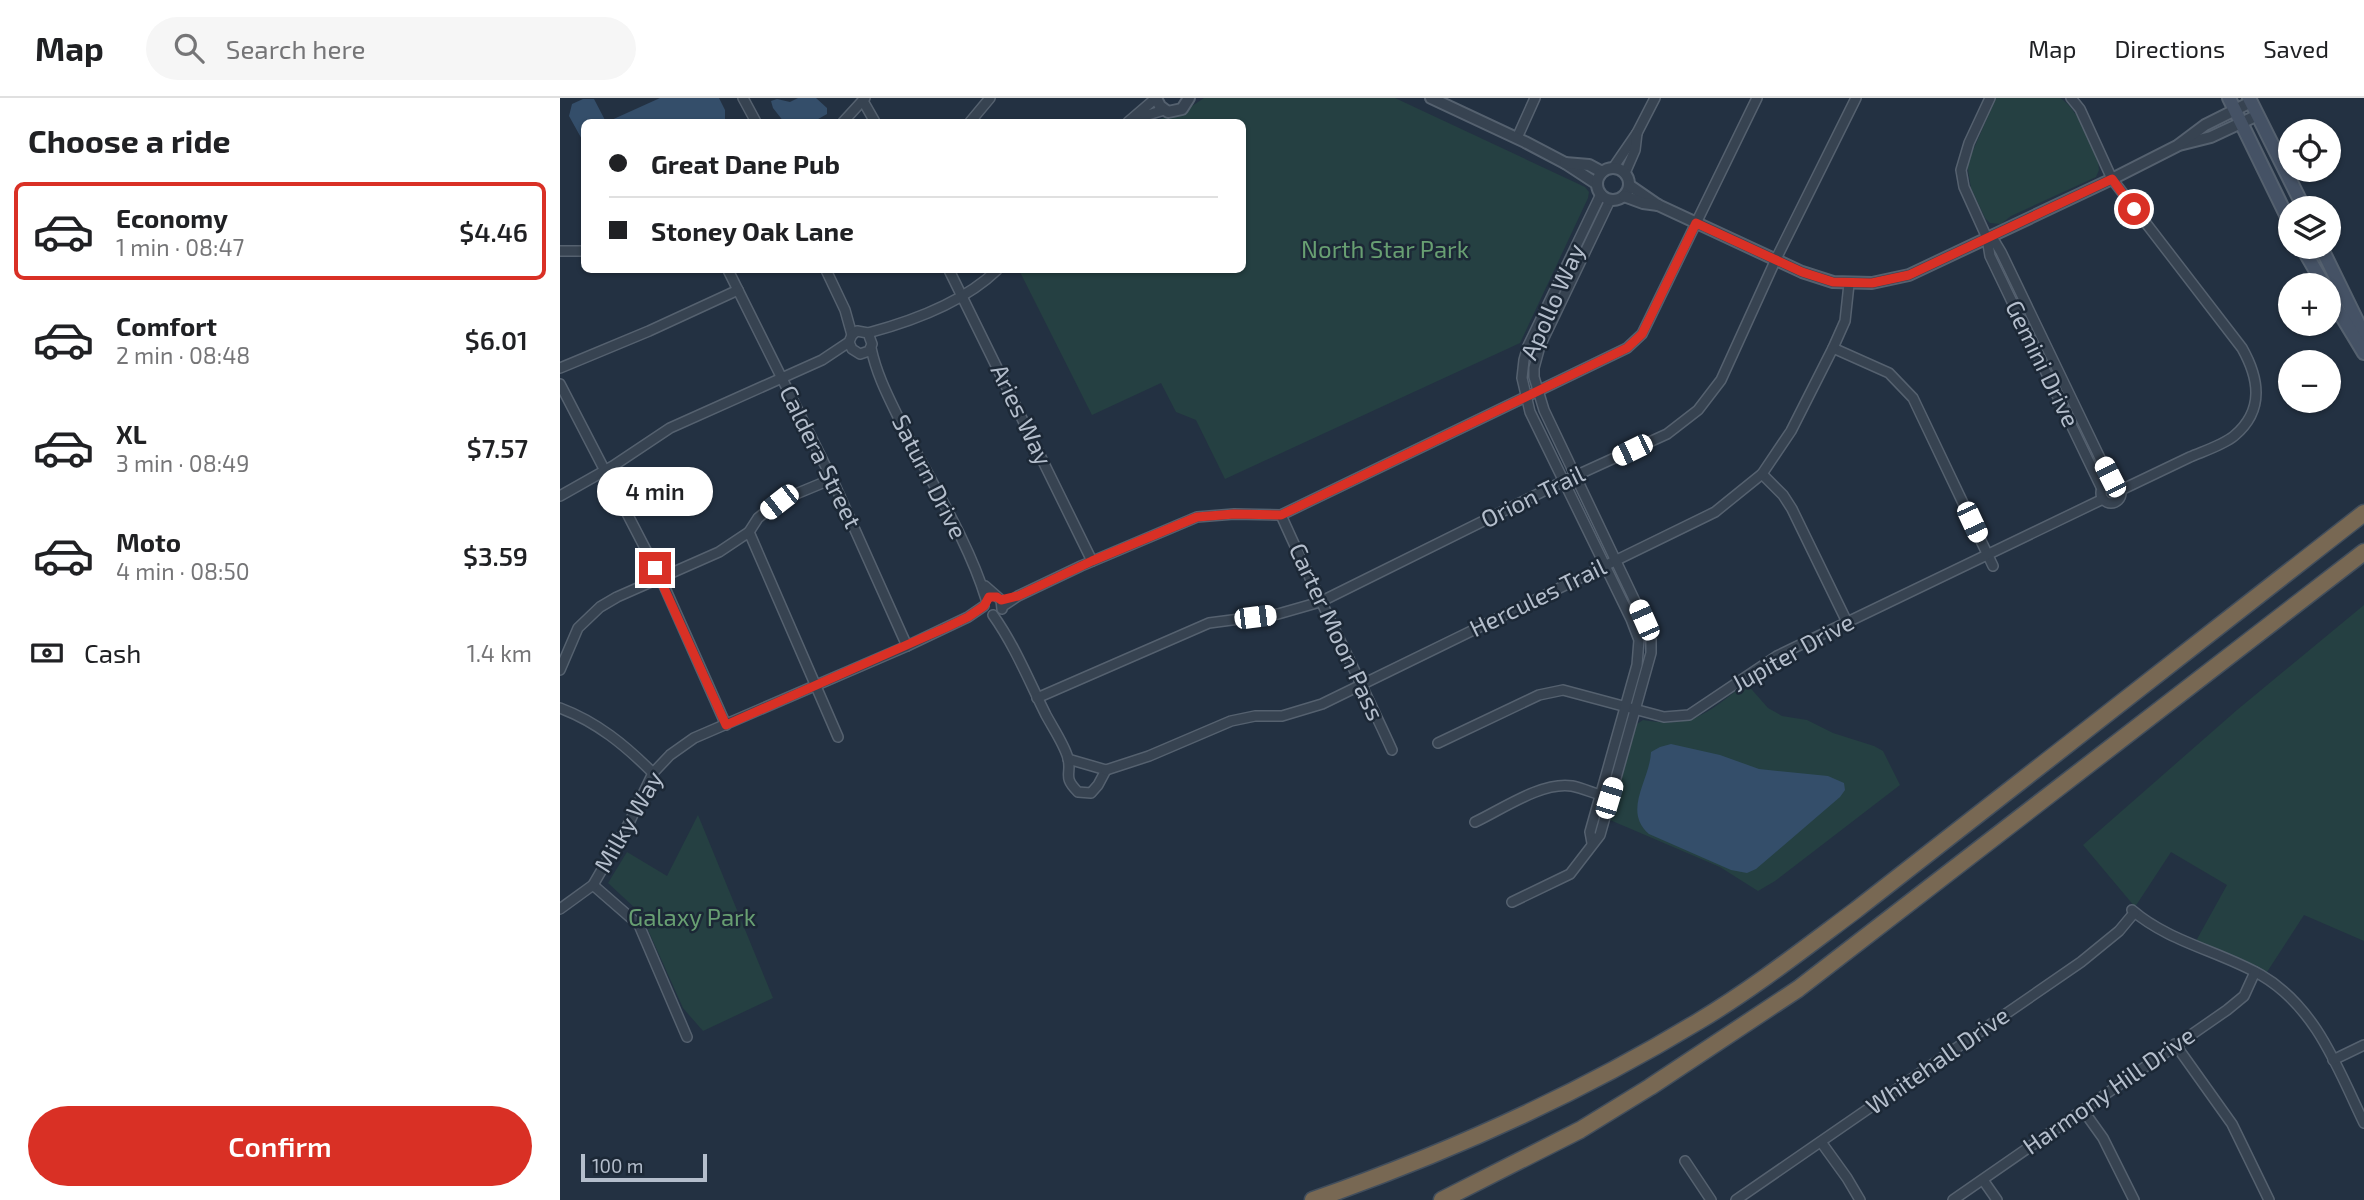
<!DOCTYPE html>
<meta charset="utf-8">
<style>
body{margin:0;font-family:"Exo 2",sans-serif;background:#f6f6f6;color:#202124;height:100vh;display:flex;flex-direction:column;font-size:26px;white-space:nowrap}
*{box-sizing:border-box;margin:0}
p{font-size:23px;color:#757577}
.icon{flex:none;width:38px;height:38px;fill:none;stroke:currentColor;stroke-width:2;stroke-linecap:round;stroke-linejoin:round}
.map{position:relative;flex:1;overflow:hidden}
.drawer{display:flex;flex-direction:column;background:#fff;width:560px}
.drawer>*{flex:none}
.banner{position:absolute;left:21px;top:21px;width:665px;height:154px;border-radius:10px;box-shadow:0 2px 5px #0004;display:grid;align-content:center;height:154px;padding:0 28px;background:#fff}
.buttons{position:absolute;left:1718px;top:21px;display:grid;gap:14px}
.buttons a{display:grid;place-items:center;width:63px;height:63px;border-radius:50%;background:#fff;box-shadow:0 2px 5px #0004;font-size:35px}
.scale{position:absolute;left:21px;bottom:18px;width:126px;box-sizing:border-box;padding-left:7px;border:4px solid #b4becc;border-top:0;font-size:19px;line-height:24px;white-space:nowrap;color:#b4becc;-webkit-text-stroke:5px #1c2836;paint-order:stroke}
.end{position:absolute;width:32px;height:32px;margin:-16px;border:9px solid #d93025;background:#fff;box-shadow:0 0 0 4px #fff}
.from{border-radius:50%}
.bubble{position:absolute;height:49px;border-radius:24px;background:#fff;box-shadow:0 2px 5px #0004;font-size:23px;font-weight:600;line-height:49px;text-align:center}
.car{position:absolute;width:21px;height:42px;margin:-21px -10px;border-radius:9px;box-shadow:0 0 5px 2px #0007;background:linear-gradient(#fff 24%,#345 0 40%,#fff 0 76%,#345 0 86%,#fff 0)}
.banner b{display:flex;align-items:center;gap:24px;height:66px;font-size:26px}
.banner b+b{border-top:2px solid #e0e0e0}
.banner i{width:18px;height:18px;background:#202124}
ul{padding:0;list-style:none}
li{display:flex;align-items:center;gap:21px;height:98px;margin:0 14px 10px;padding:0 14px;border:4px solid transparent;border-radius:10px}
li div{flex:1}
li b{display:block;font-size:26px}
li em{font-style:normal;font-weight:600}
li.active{border-color:#d93025}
li>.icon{width:63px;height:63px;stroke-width:1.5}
h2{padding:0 28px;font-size:32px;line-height:84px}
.pay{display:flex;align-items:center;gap:18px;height:77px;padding:0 28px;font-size:26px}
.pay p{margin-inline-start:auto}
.primary-button{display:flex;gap:14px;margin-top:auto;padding:14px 28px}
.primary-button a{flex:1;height:80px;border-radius:42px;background:#d93025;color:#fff;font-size:28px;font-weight:600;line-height:80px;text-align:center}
header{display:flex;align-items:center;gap:42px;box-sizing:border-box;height:98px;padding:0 35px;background:#fff;border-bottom:2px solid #e0e0e0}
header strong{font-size:33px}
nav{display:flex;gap:38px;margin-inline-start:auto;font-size:24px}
.search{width:490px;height:63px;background:#f6f6f6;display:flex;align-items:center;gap:18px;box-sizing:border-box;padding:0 24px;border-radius:38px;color:#757577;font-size:26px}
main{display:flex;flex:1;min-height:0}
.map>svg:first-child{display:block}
</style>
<header>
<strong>Map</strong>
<div class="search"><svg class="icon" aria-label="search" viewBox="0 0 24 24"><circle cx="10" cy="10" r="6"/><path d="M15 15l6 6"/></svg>Search here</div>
<nav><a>Map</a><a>Directions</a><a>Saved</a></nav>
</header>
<main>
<section class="drawer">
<h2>Choose a ride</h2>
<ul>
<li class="active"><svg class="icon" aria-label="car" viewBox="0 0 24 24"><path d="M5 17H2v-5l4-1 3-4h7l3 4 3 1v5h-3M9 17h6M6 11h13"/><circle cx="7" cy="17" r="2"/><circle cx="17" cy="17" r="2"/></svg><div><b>Economy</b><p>1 min · 08:47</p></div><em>$4.46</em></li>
<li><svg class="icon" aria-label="car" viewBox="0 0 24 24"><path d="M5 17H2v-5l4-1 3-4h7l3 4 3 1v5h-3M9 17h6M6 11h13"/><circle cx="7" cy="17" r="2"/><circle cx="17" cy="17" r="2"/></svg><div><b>Comfort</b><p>2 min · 08:48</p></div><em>$6.01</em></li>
<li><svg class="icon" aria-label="car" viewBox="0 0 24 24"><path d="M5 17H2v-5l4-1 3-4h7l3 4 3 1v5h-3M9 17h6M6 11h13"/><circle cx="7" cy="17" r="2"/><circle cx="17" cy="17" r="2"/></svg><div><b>XL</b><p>3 min · 08:49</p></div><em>$7.57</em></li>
<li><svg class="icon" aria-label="car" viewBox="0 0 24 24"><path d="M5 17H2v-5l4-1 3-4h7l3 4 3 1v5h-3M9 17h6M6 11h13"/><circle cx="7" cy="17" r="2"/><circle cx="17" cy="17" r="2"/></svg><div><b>Moto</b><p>4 min · 08:50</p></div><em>$3.59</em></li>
</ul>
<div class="pay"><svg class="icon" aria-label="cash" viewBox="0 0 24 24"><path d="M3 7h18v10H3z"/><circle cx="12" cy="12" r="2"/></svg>Cash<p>1.4 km</p></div>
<div class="primary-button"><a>Confirm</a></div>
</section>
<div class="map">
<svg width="1804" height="1102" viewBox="0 0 1804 1102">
<rect width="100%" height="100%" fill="#233142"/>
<g fill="#254042">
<path d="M 644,0 L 835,0 L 1025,89 L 1029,94 L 1028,100 L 960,245 L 665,381 L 636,322 L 616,314 L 601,285 L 532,317 L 459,172 L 682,172 L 682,24 L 590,24 L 623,14 Z"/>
<path d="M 1436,0 L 1500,0 C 1520,13 1528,42 1538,63 L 1539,72 L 1536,79 L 1451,118 L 1441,126 L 1430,125 L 1425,120 L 1411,90 L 1407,66 Z"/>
<path d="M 1804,507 L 1804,843 L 1744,817 L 1707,874 L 1636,843 L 1667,787 L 1611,754 L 1575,809 L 1523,747 L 1677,612 Z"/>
<path d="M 1186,585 L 1208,610 L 1222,618 L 1247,622 L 1273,635 L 1314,648 L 1323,653 L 1340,687 L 1215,783 L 1198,793 L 1160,769 L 1050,722 L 1077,626 L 1083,622 C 1134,631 1148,614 1186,585 Z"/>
<path d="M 138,717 L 213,900 L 143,933 L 123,910 L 84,823 L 76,811 L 48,785 L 67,754 L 107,778 Z"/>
</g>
<g fill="#344e6a">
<path d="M 100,0 L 159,0 L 165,12 L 165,24 L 47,24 Z"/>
<path d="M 238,0 L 256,0 L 267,10 L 267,16 L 253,24 L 224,24 L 213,10 L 211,3 L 217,1 L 230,4 Z"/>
<path d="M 23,1 L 34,1 L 46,24 L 24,24 L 24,45 L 9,18 L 12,6 Z"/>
<path d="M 1111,646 L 1160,657 L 1199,671 L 1268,678 L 1284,685 L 1285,692 L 1280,699 L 1196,771 L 1187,775 L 1171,772 L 1089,736 C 1062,713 1090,682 1091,654 L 1100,649 Z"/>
</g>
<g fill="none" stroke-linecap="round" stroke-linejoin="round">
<defs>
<g id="minor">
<path d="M 183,0 L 196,24"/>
<path d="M 1430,0 L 1409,45 L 1401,72 L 1404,89 L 1427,140 L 1430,158 L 1542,391"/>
<path d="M 1511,0 L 1520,11 L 1552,81 L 1682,250 C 1699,280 1705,312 1674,338 C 1663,347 1644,353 1630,359 C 1607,370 1584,381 1561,392"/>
<path d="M 303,3 L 315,24"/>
<path d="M 575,21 L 604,12"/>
<path d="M 283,24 L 305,0"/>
<path d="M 410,24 L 430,0"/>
<path d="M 568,24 L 596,0"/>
<path d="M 957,40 L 975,0"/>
<path d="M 1053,70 L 1077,35 L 1095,0"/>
<path d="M 1065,75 L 1075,52 L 1077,35"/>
<path d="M 1427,140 L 1435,144 L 1441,154 L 1552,385"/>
<path d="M 0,153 L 24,153"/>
<path d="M 168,172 L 274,385 L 347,548"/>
<path d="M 266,172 L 285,212 L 292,237"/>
<path d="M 389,172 L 532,463"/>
<path d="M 308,235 C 353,223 403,205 437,172"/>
<path d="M 311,250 C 317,278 329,300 341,325 C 369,381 408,442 426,501"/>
<path d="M 1273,250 L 1329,275 L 1353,300 L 1433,468"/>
<path d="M 0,270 L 89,233 L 178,192"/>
<path d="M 0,286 L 101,481 L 166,627"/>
<path d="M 1202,376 L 1223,397 L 1232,411 L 1287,524"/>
<circle cx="1551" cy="395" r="10"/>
<path d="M 0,398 L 53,368 L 110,330 L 262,262 L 289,244 L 292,237 L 297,233 L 308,235 L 312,246 L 309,253 L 300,256 L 292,251 L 289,244"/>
<path d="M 721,417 C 756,496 796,573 832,652"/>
<path d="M 189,434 L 278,639"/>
<path d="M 425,488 L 441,502 L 442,511"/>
<path d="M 443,508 L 458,498 L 521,468 L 637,419 L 674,416 L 721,417 L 1067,250 L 1082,236 L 1197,0"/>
<path d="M 433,517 C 455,548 469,583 486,617 C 493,630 504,646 508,660 C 512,677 502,678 518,694 L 531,695 L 538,687 L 546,672"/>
<path d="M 0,572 L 18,530 L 40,509 L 57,499 L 159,454 L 189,434 L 198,420 L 219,403 L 272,381"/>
<path d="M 477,600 L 649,525 L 718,516 L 760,504 L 1004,383 L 1107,336 L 1138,312 L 1161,282 L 1216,161 L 1296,0"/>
<path d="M 0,610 C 37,624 65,647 93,675"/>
<path d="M 878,645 L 979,597 L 1003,592 L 1104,619 L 1129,617 L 1217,558 L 1543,401"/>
<path d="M 508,661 L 546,672"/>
<path d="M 546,672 L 589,658 L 671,623 L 695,618 L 722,618 L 762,606 L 1155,414 L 1202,376 L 1231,333 L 1273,250 L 1285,223 L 1289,186"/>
<path d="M 915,724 C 941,712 982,683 1012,688 C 1022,690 1033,695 1044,698"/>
<path d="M 1032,745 L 1030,734 L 1077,567 L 1079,542 L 1071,521 L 970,314 L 962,280 L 964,262 L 968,248 L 1041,96"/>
<path d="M 33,787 L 79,827 L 127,939"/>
<path d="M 952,804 L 1010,776 L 1040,737 L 1091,555 L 1091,542 L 1084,522 L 984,312 L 974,279 L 974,270 L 980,248 L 1050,102"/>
<path d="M 0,811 L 33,787 L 69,725 L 93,675 L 110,657 L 134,640 L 347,548 L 408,519 L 424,508"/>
<path d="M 1572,812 C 1609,844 1659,853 1701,877 C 1756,909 1778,971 1804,1025"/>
<path d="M 1615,946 L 1672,1026 L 1709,1102"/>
<path d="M 1773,962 L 1804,947"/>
<path d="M 1523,1012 L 1543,1040 L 1574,1102"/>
<path d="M 1261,1044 L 1287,1080 L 1300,1102"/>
<path d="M 1125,1063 L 1151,1102"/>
<path d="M 1423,1082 L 1437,1102"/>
<path d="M 1176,1102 L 1521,864 L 1559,833 L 1574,815"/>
<path d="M 1393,1102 L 1667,912 L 1684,898 L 1695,874"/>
</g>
<g id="tertiary">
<path d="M 596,0 L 600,8 L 608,14 L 622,11 L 629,0"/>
<path d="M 871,0 L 965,44 L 1005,65 L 1037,86"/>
<path d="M 1619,47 L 1651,39 L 1698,17"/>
<path d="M 1005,65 L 1029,67 L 1042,74"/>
<circle cx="1053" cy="86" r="16"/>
<path d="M 1069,87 L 1098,107 L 1242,174 L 1273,184 L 1312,185 L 1349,177 L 1552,81 L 1617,48 L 1645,27 L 1691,4"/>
<path d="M 1064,98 L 1083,105 L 1098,107"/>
</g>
<g id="secondary">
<path d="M 1669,0 L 1731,127"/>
<path d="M 1689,0 L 1744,110"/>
<path d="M 1742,149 L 1764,187"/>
<path d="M 1761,149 L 1804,237"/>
<path d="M 1769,197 L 1804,255"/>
</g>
<g id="motorway">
<path d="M 753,1102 C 888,1055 1017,997 1139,923 C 1194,890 1245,850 1296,812 L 1804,415"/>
<path d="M 882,1102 L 1020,1032 L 1090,989 L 1238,891 L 1804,454"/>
</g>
</defs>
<use href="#minor" stroke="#55616f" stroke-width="12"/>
<use href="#tertiary" stroke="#55616f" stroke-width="14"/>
<use href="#secondary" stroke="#55616f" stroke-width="16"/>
<use href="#motorway" stroke="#424e5c" stroke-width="19"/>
<use href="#minor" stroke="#374351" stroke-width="9"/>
<use href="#tertiary" stroke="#374351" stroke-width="10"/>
<use href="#secondary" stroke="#455265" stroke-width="12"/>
<use href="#motorway" stroke="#786853" stroke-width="16"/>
</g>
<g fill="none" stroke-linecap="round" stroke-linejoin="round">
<path stroke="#d93025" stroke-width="9" d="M 95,470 L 166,627 L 385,530 L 408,519 L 424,508 L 429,499 L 437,499 L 441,502 L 458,498 L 532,463 L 637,419 L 674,416 L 721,417 L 1067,250 L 1082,236 L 1136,125 L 1242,174 L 1273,184 L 1312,185 L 1349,177 L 1552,81 L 1574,111"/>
</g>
<g text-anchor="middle" stroke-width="5" stroke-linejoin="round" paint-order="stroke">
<g font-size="24" fill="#689f72" stroke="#1c2836">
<text x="825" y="160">North Star Park</text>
<text x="132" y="828">Galaxy Park</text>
</g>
<g font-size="24" fill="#b4becc" stroke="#1c2836">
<text transform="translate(993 204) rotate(-66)" y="8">Apollo Way</text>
<text transform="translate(1482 266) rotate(64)" y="8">Gemini Drive</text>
<text transform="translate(461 317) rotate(64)" y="8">Aries Way</text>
<text transform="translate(260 359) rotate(64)" y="8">Caldera Street</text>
<text transform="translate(369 379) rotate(63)" y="8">Saturn Drive</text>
<text transform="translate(973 399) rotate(-26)" y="8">Orion Trail</text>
<text transform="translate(978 500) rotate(-26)" y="8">Hercules Trail</text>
<text transform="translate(776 534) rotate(65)" y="8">Carter Moon Pass</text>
<text transform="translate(1233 555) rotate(-29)" y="8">Jupiter Drive</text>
<text transform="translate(69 724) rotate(-60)" y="8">Milky Way</text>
<text transform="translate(1378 963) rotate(-35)" y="8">Whitehall Drive</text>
<text transform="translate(1549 993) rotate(-35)" y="8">Harmony Hill Drive</text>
</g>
</g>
</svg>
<div class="buttons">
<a><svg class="icon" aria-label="locate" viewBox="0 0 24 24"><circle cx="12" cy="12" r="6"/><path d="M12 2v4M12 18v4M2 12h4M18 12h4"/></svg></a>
<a><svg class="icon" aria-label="layers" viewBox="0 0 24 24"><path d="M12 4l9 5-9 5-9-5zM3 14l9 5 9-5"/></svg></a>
<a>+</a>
<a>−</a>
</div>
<div class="scale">100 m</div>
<i class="end from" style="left:1574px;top:111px"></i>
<i class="end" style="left:95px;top:470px"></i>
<div class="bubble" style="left:37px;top:369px;width:116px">4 min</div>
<i class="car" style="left:1072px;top:352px;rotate:244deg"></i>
<i class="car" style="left:1550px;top:379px;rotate:333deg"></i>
<i class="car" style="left:219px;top:404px;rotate:232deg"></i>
<i class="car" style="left:1412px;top:424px;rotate:155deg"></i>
<i class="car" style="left:695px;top:519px;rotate:83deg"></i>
<i class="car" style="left:1084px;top:522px;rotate:336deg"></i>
<i class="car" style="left:1049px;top:700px;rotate:17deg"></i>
<div class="banner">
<b><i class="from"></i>Great Dane Pub</b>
<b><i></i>Stoney Oak Lane</b>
</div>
</div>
</main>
